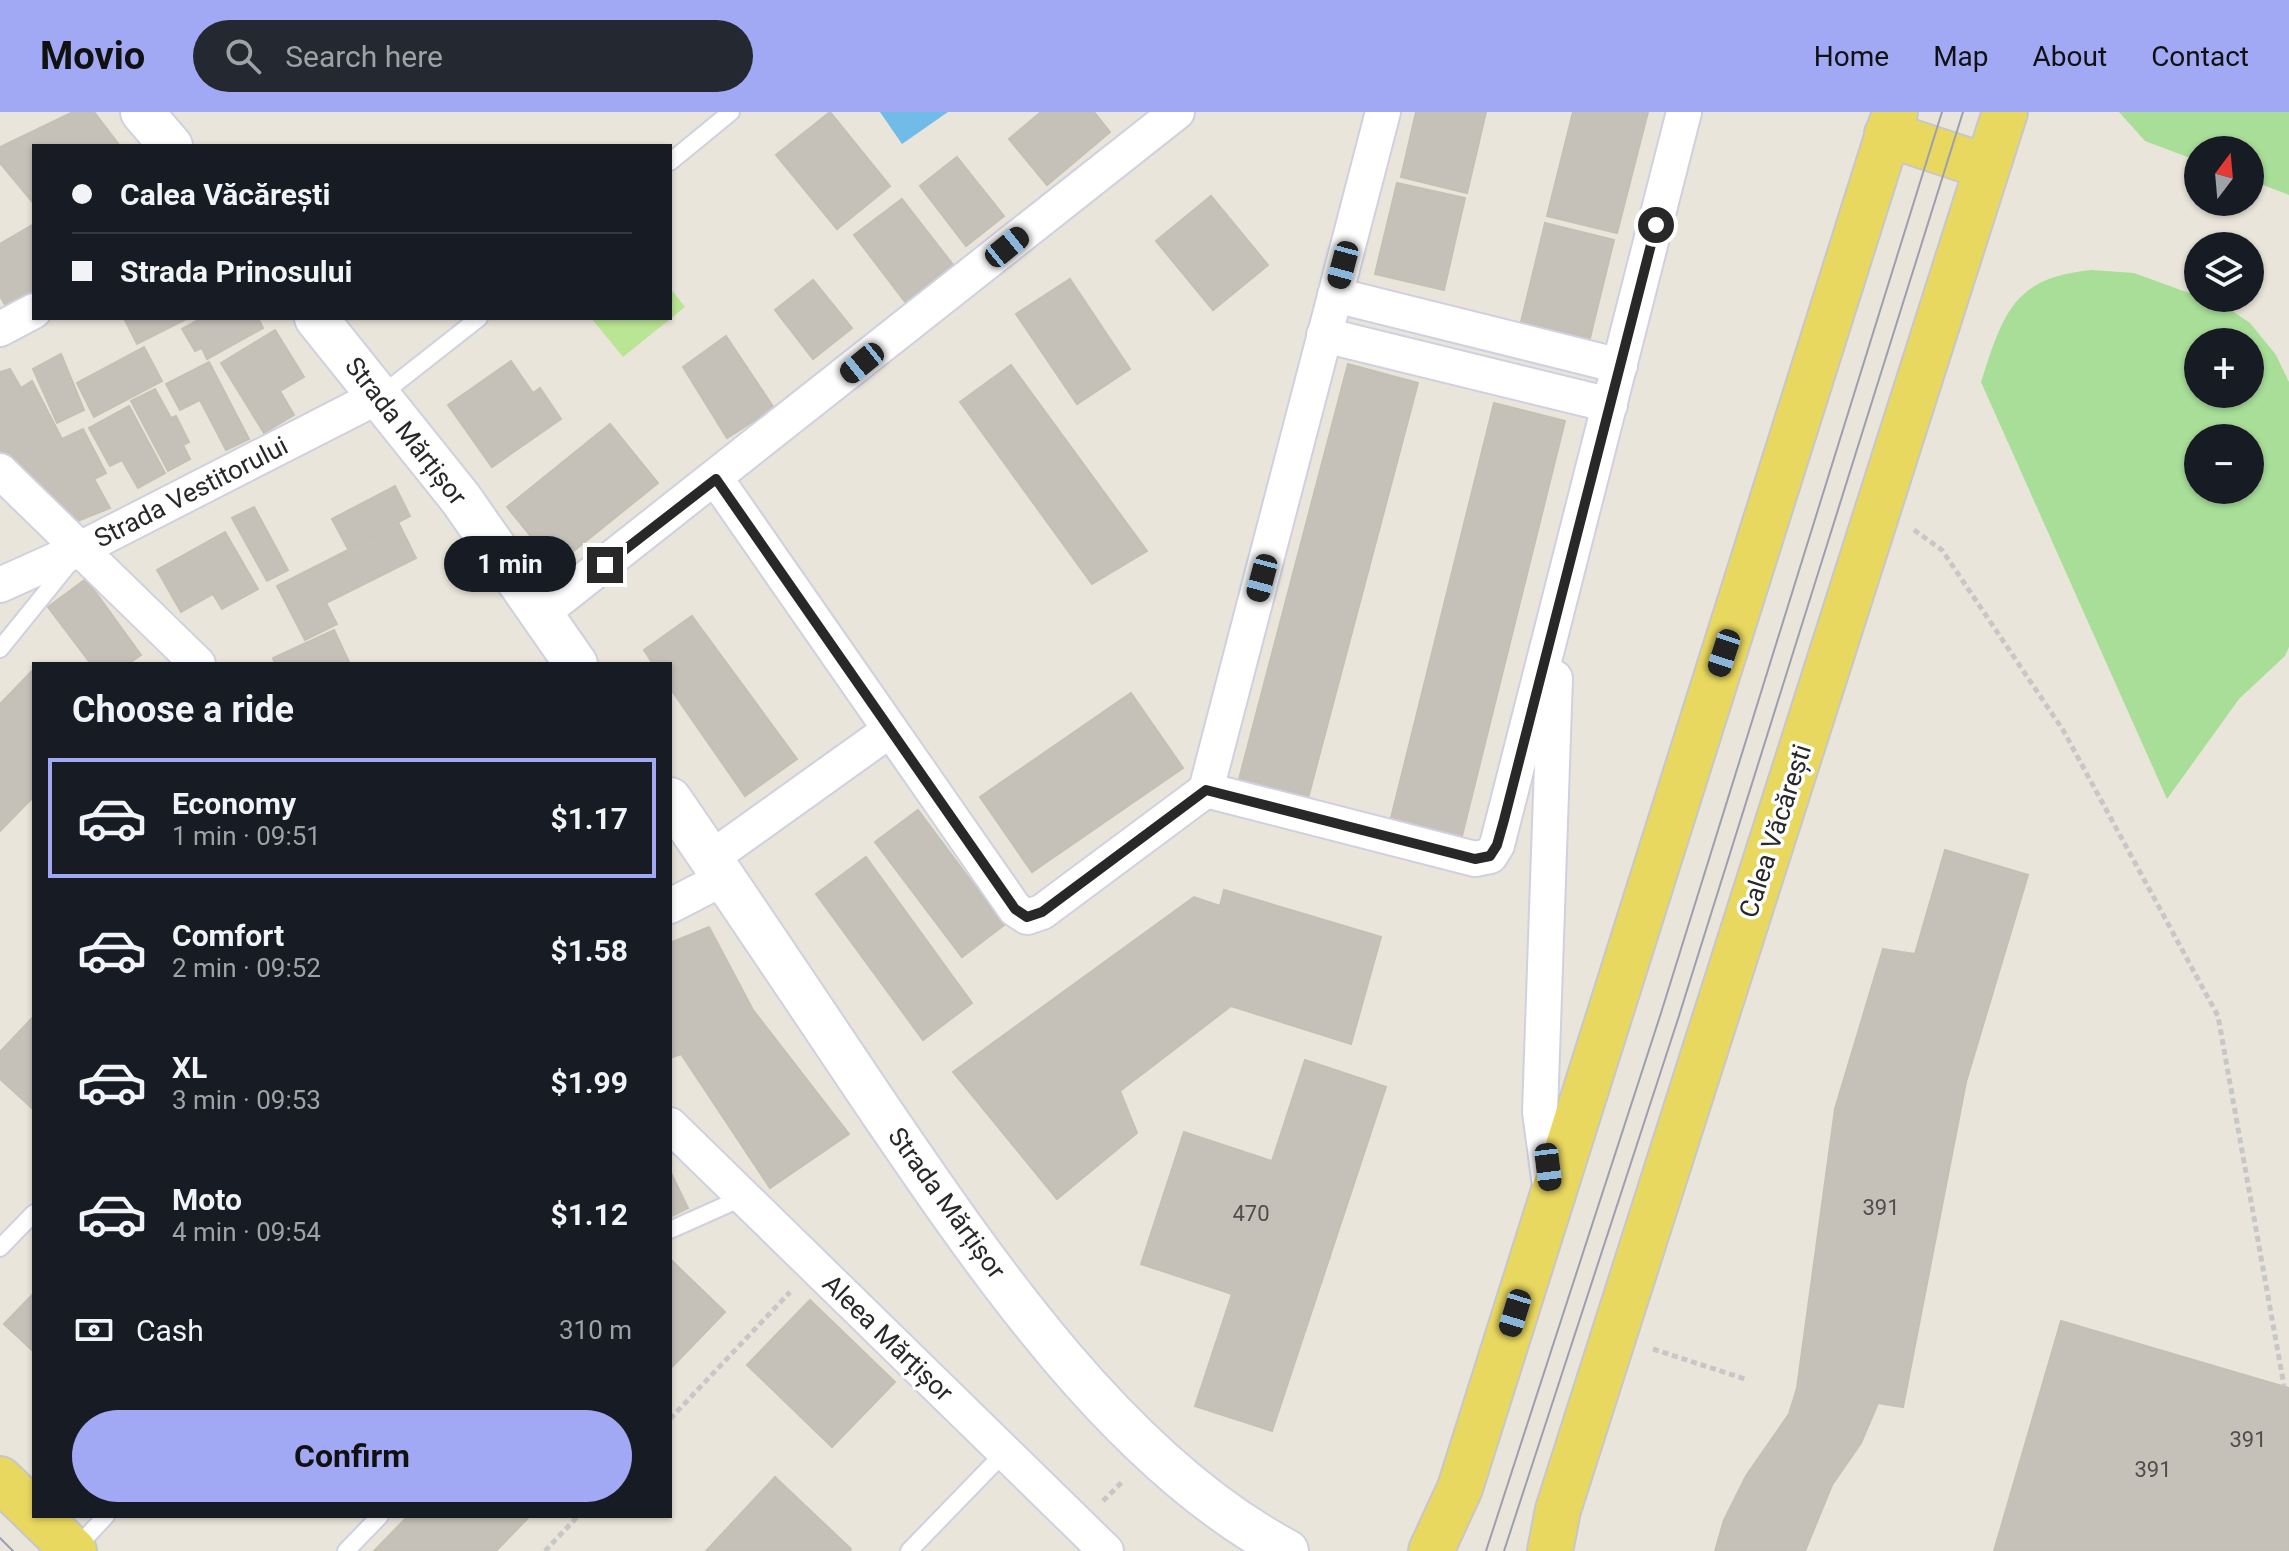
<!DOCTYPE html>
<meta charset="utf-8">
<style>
body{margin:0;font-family:Roboto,sans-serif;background:#242831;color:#f1f3f6;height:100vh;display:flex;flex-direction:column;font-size:30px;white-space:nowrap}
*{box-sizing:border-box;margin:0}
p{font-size:26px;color:#9ea1a6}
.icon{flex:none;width:44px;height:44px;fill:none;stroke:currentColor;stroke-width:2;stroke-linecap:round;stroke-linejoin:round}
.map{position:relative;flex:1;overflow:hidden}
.drawer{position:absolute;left:32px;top:550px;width:640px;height:856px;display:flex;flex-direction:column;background:#171b24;border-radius:0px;box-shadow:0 2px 6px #0004}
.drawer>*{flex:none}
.guide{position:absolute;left:32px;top:32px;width:640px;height:176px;border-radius:0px;box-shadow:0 2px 6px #0004;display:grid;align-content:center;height:176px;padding:0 40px;background:#171b24}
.needle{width:52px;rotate:16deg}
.fabs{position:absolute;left:2184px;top:24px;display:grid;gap:16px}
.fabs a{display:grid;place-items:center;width:80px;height:80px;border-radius:50%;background:#171b24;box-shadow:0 2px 6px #0004;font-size:40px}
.end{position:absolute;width:36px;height:36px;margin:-18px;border:10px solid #282828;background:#fff;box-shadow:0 0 0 4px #fff}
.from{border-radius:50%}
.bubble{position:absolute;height:56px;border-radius:28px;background:#171b24;box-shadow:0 2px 6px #0004;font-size:26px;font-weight:700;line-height:56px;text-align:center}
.car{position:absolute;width:24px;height:48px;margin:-24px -12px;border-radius:10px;box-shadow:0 0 6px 2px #0007;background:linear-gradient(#222 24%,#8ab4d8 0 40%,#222 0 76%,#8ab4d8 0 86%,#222 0)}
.guide b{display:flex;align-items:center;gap:28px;height:76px;font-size:30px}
.guide b+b{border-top:2px solid #363941}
.guide i{width:20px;height:20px;background:#f1f3f6}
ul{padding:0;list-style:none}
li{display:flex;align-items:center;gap:24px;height:120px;margin:0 16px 12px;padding:0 24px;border:4px solid transparent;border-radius:0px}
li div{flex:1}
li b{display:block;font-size:30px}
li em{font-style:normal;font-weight:700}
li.on{border-color:#a1a8f4}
li>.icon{width:72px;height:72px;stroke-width:1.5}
h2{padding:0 40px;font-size:36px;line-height:96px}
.pay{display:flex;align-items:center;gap:20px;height:88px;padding:0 40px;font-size:30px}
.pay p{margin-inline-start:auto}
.button{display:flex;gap:16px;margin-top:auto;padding:16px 40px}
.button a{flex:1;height:92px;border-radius:48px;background:#a1a8f4;color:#111;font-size:32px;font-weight:700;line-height:92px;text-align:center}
header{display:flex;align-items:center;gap:48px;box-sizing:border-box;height:112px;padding:0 40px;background:#a1a8f4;color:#111}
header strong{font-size:38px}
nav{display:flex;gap:44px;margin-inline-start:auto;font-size:28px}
.search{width:560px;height:72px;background:#242831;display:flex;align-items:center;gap:20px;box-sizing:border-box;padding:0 28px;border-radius:44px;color:#9ea1a6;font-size:30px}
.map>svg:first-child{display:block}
</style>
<header>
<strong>Movio</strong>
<div class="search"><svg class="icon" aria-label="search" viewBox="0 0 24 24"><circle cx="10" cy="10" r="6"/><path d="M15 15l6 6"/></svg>Search here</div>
<nav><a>Home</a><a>Map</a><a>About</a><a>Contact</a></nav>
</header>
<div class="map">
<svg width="2289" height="1439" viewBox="0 0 2289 1439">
<rect width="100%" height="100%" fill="#eae5da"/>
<g fill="#a8de98" fill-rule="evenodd">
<path d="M 2119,0 L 2289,0 L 2289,83 L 2250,68 L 2250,38 L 2198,38 L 2198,49 L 2145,29 Z"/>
<path d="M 2092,158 L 2134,161 L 2225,194 L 2250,211 L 2276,243 L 2289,270 L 2289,535 L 2285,544 L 2239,587 L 2167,687 L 1981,270 C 2003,202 2013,165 2092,158 ZM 2198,230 L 2250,230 L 2250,282 L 2198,282 ZM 2198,326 L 2250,326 L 2250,378 L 2198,378 Z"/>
</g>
<path fill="#bae594" d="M 670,176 L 685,195 L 623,245 L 591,206 L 670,206 Z"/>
<path fill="#71bbe8" d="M 880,0 L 948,0 L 902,32 Z"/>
<g fill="#c5c1b9" stroke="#c5c0b4" stroke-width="2">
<path d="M 73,0 L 94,0 L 120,34 L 34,34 L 34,92 L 0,51 L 0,35 Z"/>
<path d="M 830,0 L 890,74 L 837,117 L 776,43 Z"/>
<path d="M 1041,0 L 1094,0 L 1110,20 L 1047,73 L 1009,27 Z"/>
<path d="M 1416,0 L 1486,0 L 1467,81 L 1401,65 Z"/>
<path d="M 1573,0 L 1648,0 L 1617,121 L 1547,104 Z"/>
<path d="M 957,45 L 1004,104 L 966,134 L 920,74 Z"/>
<path d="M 1397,71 L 1465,86 L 1444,178 L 1375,162 Z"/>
<path d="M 1211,84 L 1268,153 L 1213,198 L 1156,129 Z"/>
<path d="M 902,87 L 954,154 L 906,191 L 854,123 Z"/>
<path d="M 1545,111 L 1614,128 L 1590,226 L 1521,210 Z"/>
<path d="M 34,112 L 34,180 L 7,196 L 0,184 L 0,132 Z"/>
<path d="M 1070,167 L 1130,257 L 1077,292 L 1016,202 Z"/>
<path d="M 813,168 L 852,216 L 813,247 L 775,198 Z"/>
<path d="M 124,206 L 188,206 L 137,232 Z"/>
<path d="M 202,206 L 258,206 L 263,216 L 207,247 L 202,236 L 195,239 L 182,217 Z"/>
<path d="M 275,218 L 304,265 L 280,279 L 294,303 L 264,321 L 221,251 Z"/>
<path d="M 726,224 L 774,296 L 727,326 L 683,255 Z"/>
<path d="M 144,235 L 162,269 L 94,305 L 77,271 Z"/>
<path d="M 61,242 L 84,298 L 57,311 L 33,257 Z"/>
<path d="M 511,249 L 533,281 L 540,276 L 561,307 L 492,355 L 448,293 Z"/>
<path d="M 209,250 L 249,327 L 226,338 L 200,288 L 180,298 L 166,272 Z"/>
<path d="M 1348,252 L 1418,271 L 1307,690 L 1238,671 Z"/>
<path d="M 1011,253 L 1147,439 L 1092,472 L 960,290 Z"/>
<path d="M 10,257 L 21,276 L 32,269 L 62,327 L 83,317 L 106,361 L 94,367 L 110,396 L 70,412 L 0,338 L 0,260 Z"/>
<path d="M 155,277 L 171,306 L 176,304 L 189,330 L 183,333 L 190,347 L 168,359 L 131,289 Z"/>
<path d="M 1494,291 L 1565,309 L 1461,728 L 1390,710 Z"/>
<path d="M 129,294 L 165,361 L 138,376 L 122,348 L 110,354 L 89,316 Z"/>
<path d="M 610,312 L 658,371 L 555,454 L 507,395 Z"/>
<path d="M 395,374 L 410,404 L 348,437 L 332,407 Z"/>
<path d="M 254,395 L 288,458 L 267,469 L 232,406 Z"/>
<path d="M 399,412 L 416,446 L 326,491 L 337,512 L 305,528 L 277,474 Z"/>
<path d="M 225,420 L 258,477 L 222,497 L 213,482 L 181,500 L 157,458 Z"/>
<path d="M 86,467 L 141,543 L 128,552 L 91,552 L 48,495 Z"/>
<path d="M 692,504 L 797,647 L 745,684 L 670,576 L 670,552 L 653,552 L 644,538 Z"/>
<path d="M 334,518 L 350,552 L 275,552 L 273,546 Z"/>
<path d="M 34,557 L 34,684 L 0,719 L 0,592 Z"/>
<path d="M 1131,581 L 1183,656 L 1032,760 L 980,685 Z"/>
<path d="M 918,698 L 1004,813 L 962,845 L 875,730 Z"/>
<path d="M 1945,738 L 2028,763 L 1966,970 L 1903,1295 L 1878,1291 L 1861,1331 L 1832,1373 L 1805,1439 L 1715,1439 L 1724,1408 L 1746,1364 L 1789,1302 L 1797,1276 L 1835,997 L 1883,837 L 1915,842 Z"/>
<path d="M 866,745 L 972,891 L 923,928 L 816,782 Z"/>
<path d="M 1224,778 L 1381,825 L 1351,932 L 1231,894 L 1120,979 L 1137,1021 L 1057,1087 L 953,960 L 1194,785 L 1220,794 Z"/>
<path d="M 709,815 L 753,898 L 849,1022 L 770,1076 L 681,942 L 670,946 L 670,831 Z"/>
<path d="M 34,904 L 34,998 L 0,967 L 0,940 Z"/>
<path d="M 1305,948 L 1386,975 L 1272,1319 L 1195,1294 L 1232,1182 L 1141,1152 L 1184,1020 L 1272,1049 Z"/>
<path d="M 670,1059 L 688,1096 L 670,1105 Z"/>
<path d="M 670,1147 L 725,1200 L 670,1257 Z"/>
<path d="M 34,1181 L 34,1240 L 4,1212 Z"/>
<path d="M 810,1188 L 895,1270 L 832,1335 L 747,1253 Z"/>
<path d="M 2061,1209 L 2289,1276 L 2289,1439 L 1994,1439 Z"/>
<path d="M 775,1365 L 851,1437 L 849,1439 L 706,1439 Z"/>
<path d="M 408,1404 L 530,1404 L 496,1439 L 374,1439 Z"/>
</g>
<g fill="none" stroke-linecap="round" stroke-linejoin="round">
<defs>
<g id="service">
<path d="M 670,50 L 731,0"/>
<path d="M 381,283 L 479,206"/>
<path d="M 0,537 L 72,448"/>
<path d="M 670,1118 L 744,1085"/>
<path d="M 0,1136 L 34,1101"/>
<path d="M 74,1438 L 106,1404"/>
<path d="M 346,1439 L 380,1404"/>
<path d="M 909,1439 L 1005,1340"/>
</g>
<g id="minor">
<path d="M 1335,183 L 1620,254"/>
<path d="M 0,217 L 34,199"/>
<path d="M 1324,223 L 1610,293"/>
<path d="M 0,359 L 198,552"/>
<path d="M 716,367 L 1015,797 L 1027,805 L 1042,800 L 1206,678"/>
<path d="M 0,473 L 80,437 L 381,283"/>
<path d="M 541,502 L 1177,0"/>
<path d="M 1206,678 L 1475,747 L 1490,744 L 1497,733 L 1684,0"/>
<path d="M 1206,678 L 1383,0"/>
<path d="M 711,746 L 890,618"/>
<path d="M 670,794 L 724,766"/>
<path d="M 670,1013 L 1106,1439"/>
<path d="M 1551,1081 L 1540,1000 L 1555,566"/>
</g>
<g id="tertiary">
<path d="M 142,0 L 171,34"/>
<path d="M 316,206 L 461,387 L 576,552"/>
<path d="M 670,687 C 741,790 810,894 880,998 C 985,1152 1119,1350 1287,1439"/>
</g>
<g id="primary">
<path d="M 1887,22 L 1987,55"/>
<path d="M 0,1367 L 34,1400"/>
<path d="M 38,1404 L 74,1439"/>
<path d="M 1431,1439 L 1460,1376 L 1895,0"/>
<path d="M 1550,1439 L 1558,1398 L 2005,0"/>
</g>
</defs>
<use href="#service" stroke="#cfd0e0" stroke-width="20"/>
<use href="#minor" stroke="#cfd0e0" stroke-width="38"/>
<use href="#tertiary" stroke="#cfd0e0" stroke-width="46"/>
<use href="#primary" stroke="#c7c7c7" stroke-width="48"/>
<g stroke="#c7c7c7" stroke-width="5" stroke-dasharray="6 4" stroke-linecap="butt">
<path d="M 1914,418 L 1942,438 L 2063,618 L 2218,904 L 2284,1274"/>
<path d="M 1653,1237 L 1745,1267"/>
<path d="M 670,1307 L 790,1180"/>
<path d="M 1103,1389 L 1124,1368"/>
<path d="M 545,1439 L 578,1404"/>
</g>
<use href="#service" stroke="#fff" stroke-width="16"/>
<use href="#minor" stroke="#fff" stroke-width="34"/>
<use href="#tertiary" stroke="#fff" stroke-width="42"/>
<use href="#primary" stroke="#e9d85f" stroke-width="44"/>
<g stroke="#9d9eb1" stroke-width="2">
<path d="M 0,1426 L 13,1439"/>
<path d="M 1486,1439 L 1661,901 L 1942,0"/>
<path d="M 1504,1439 L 1678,907 L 1963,0"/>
</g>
</g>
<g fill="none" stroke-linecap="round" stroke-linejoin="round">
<path stroke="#282828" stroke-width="10" d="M 605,453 L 716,367 L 1015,797 L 1027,805 L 1042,800 L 1206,678 L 1475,747 L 1490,744 L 1497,733 L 1504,708 L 1656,113"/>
</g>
<g text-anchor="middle" stroke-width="7" stroke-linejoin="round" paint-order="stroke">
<g font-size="22" fill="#4f4e4c">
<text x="1881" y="1103">391</text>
<text x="1251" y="1109">470</text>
<text x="2248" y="1335">391</text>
<text x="2153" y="1365">391</text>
</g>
<g font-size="26" fill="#282828" stroke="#fff">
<text transform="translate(406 319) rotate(52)" y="9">Strada Mărțișor</text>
<text transform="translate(191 380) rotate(-27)" y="9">Strada Vestitorului</text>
<text transform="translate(1775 719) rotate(-72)" y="9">Calea Văcărești</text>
<text transform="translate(947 1091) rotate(54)" y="9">Strada Mărțișor</text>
<text transform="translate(888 1226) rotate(44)" y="9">Aleea Mărțișor</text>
</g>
</g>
</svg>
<div class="fabs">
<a><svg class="needle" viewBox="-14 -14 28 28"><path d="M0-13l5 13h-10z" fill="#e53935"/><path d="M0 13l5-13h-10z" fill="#9ea1a6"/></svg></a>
<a><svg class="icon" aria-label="layers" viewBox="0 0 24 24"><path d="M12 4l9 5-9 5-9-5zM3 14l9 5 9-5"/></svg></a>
<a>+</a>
<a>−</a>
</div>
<i class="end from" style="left:1656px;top:113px"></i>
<i class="end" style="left:605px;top:453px"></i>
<div class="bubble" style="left:444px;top:424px;width:132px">1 min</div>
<i class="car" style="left:1007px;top:135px;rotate:51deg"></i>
<i class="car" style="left:1343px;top:153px;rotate:195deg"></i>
<i class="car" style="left:862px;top:251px;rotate:231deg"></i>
<i class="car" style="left:1262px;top:466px;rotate:195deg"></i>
<i class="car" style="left:1724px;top:541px;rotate:198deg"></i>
<i class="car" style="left:1548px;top:1055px;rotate:173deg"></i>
<i class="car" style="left:1515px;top:1201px;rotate:197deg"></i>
<div class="guide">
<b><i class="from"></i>Calea Văcărești</b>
<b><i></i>Strada Prinosului</b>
</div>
<section class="drawer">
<h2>Choose a ride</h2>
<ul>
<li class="on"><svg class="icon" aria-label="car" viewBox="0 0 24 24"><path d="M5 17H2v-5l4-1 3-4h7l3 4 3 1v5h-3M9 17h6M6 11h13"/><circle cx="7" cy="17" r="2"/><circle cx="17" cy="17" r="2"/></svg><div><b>Economy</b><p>1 min · 09:51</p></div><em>$1.17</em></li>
<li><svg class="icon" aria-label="car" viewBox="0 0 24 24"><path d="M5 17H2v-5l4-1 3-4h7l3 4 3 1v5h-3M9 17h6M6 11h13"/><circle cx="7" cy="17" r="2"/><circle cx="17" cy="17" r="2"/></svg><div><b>Comfort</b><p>2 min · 09:52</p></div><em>$1.58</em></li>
<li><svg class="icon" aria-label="car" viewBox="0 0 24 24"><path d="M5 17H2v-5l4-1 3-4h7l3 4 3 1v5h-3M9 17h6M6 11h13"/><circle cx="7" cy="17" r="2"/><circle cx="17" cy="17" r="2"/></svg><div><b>XL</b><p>3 min · 09:53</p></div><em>$1.99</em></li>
<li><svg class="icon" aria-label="car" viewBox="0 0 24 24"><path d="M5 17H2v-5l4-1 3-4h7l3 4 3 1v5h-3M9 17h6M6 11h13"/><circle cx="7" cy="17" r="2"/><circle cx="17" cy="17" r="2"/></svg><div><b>Moto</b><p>4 min · 09:54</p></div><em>$1.12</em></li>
</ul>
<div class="pay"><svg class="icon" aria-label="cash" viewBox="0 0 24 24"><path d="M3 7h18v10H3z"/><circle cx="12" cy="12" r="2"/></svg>Cash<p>310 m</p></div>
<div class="button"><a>Confirm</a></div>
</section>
</div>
